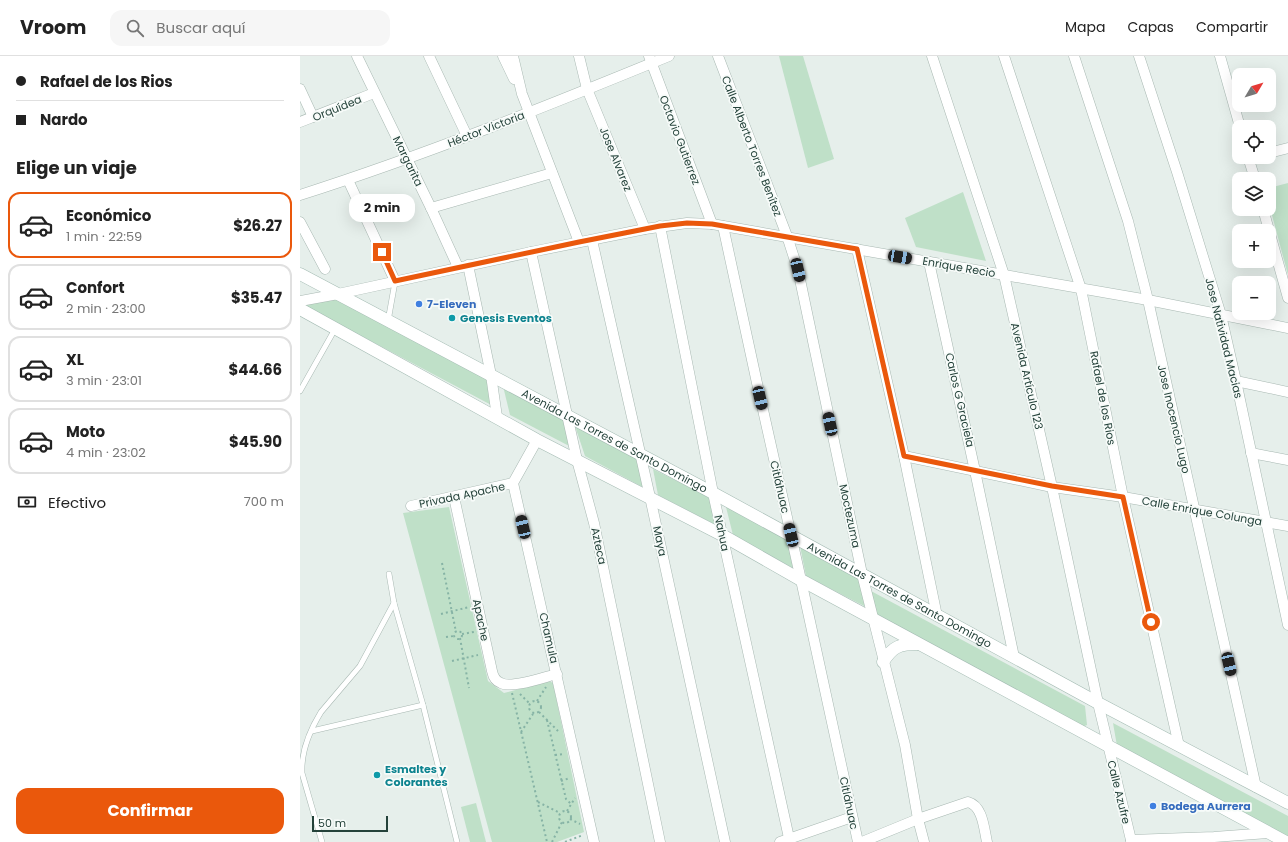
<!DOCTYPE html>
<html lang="es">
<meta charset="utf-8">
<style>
body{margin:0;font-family:Poppins,sans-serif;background:#f6f6f6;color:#222;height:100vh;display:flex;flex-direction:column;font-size:15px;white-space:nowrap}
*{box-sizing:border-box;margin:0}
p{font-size:13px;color:#767676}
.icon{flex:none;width:22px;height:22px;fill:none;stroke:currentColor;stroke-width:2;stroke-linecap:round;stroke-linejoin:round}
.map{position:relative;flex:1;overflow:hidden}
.details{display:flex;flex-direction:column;background:#fff;width:300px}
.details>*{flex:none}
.banner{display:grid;align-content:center;height:88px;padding:0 16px;background:#fff}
.needle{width:26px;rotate:52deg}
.tools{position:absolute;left:932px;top:12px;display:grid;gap:8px}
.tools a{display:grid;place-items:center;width:44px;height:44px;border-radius:8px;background:#fff;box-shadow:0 4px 16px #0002;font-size:20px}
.scale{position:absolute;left:12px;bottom:10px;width:76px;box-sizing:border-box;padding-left:4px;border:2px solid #24423a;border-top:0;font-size:11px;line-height:14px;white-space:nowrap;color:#24423a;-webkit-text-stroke:3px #f7fbf9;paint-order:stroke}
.end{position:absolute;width:18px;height:18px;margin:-9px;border:5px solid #ea580c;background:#fff;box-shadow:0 0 0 2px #fff}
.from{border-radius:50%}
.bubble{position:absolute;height:28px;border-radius:12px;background:#fff;box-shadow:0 4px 16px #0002;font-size:13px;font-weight:700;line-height:28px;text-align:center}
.car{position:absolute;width:12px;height:24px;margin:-12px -6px;border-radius:5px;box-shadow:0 0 3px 1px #0007;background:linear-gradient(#222 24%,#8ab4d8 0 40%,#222 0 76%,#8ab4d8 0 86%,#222 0)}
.banner b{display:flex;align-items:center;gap:14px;height:38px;font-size:15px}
.banner b+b{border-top:1px solid #e0e0e0}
.banner i{width:10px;height:10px;background:#222}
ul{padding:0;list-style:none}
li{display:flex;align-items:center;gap:12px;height:66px;margin:0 8px 6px;padding:0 8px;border:2px solid #e0e0e0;border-radius:12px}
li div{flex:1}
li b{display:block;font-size:15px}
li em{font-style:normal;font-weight:700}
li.current{border-color:#ea580c}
li>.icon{width:36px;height:36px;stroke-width:1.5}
h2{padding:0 16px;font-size:18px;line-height:48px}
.pay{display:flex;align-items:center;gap:10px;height:44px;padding:0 16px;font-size:15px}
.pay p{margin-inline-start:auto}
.primary-button{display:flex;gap:8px;margin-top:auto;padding:8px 16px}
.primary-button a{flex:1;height:46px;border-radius:12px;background:#ea580c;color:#fff;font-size:16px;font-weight:700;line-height:46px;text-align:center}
header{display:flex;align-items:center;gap:24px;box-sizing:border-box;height:56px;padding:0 20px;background:#fff;border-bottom:1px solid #e0e0e0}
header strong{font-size:19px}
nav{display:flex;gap:22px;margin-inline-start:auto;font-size:14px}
.search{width:280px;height:36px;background:#f6f6f6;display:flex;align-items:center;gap:10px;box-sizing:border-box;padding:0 14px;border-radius:12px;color:#767676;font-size:15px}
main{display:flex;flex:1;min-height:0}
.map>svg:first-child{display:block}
</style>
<header>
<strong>Vroom</strong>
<div class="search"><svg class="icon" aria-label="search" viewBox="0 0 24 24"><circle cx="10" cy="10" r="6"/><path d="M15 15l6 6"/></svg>Buscar aquí</div>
<nav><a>Mapa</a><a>Capas</a><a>Compartir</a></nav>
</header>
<main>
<section class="details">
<div class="banner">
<b><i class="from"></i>Rafael de los Rios</b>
<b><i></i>Nardo</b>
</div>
<h2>Elige un viaje</h2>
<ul>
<li class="current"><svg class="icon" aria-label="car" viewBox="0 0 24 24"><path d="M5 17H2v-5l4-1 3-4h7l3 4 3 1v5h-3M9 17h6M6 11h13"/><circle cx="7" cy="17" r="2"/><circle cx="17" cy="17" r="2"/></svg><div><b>Económico</b><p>1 min · 22:59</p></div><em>$26.27</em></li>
<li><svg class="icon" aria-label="car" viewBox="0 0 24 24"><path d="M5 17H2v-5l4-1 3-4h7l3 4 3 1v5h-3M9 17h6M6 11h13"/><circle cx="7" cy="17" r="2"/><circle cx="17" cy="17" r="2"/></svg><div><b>Confort</b><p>2 min · 23:00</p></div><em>$35.47</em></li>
<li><svg class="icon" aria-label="car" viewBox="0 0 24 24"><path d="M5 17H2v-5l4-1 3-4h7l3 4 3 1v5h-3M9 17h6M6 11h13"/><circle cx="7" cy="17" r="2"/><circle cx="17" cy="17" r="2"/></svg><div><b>XL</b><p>3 min · 23:01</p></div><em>$44.66</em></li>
<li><svg class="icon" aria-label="car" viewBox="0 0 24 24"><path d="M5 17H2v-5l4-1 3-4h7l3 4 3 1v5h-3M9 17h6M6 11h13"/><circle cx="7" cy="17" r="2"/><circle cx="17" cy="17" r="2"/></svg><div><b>Moto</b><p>4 min · 23:02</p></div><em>$45.90</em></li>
</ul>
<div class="pay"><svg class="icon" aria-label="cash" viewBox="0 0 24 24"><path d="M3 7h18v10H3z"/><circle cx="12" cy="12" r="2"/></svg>Efectivo<p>700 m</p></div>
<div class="primary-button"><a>Confirmar</a></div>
</section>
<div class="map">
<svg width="988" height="786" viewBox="0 0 988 786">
<rect width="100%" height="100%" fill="#e6efeb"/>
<g fill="#bfe0c8">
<path d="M 479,0 L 503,0 L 534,103 L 508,112 Z"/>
<path d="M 988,127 L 988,219 L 969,148 L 969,132 Z"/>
<path d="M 663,136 L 686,205 L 616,191 L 605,162 Z"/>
<path d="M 39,243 L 190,322 L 195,351 L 3,249 Z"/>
<path d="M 203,330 L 264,364 L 271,391 L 210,359 Z"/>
<path d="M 275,370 L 341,405 L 348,434 L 285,400 Z"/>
<path d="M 353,413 L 410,442 L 416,469 L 358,439 Z"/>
<path d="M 149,451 L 188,625 L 204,637 L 249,625 L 253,627 L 284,776 L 257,786 L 192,786 L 103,457 Z"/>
<path d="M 426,451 L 487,483 L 493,512 L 433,479 Z"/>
<path d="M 500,490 L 558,521 L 566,551 L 506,520 Z"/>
<path d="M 571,535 L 785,650 L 787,669 L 782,671 L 576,561 Z"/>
<path d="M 813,667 L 988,760 L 988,781 L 817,690 Z"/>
<path d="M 176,747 L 186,786 L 170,786 L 161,751 Z"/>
</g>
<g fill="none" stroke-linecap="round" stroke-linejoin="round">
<defs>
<g id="lane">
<path d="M 88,265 L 95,226"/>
<path d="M 0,335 L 35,273"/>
<path d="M 89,518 L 94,547 L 123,649 L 157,786"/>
<path d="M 12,675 L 123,649"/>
<path d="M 22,786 L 2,717 C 1,696 10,674 21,656 L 60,610 L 94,547"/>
</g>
<g id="street">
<path d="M 57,0 L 131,152 L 158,211"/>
<path d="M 129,0 L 167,80"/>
<path d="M 203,0 L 214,23"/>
<path d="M 213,0 L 222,38 L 279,186"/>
<path d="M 279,0 L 287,33 L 345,173"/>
<path d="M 349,0 L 412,168"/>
<path d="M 418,0 L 487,180 L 498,214 L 562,518 L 605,689 L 618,763 L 624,786"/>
<path d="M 632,0 L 704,219 L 752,431 L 798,647 L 831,784"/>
<path d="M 704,0 L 781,233 L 823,441 L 879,690"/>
<path d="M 774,0 L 828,165 L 848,244 L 956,731"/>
<path d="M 839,0 L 877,116 L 921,259 L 936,325 L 988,569"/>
<path d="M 920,0 L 940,71"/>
<path d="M 0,33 L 13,61"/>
<path d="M 0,66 L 74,37"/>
<path d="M 969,97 L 988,92"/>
<path d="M 948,101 L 955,123"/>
<path d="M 48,124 L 95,225"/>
<path d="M 0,139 C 125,99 247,50 369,0"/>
<path d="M 131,152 L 252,117"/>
<path d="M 963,153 L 988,242"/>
<path d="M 0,166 L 25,213"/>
<path d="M 360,170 L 413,437 L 489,782"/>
<path d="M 423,170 L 457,327 L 501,524 L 558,786"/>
<path d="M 292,184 L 350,441 L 425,786"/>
<path d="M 557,193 L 604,400 L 637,560"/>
<path d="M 231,196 L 277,404 L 294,467 L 360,786"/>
<path d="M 629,206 L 675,415 L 714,601"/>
<path d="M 168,209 L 191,319 L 197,361"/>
<path d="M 0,245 L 38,238 L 231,196 L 345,173 L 387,167 L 412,168 L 848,244 L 988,272"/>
<path d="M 936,325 L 988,336"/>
<path d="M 237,384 L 213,427 L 294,786"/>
<path d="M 951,397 L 988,404"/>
<path d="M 604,400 L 752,431 L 823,441 L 988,470"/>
<path d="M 154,441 L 192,615 C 193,620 195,625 201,627 C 212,633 244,621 257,618"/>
<path d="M 111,450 L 213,427"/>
<path d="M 831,784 L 914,781 L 968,777"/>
<path d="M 480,786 L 552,761"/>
<path d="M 562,786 L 618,763 L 668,746 C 683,750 684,773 687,786"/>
</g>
<g id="secondary">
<path id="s1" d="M 0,218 L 413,437 L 798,647 L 988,747"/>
<path d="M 0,253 L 237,384 L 422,479 L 501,524 L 986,786"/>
<path d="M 583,606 C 593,590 600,588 618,588"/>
</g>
</defs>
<use href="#lane" stroke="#a8b8b2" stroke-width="6"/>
<use href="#street" stroke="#a8b8b2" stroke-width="11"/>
<use href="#secondary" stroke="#a4bbb3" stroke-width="13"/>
<g stroke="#86b3a5" stroke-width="2" stroke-dasharray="2 3" stroke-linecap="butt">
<path d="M 142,507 L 156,576"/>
<path d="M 141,558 L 169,551"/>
<circle cx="158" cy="579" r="4"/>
<path d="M 162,578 L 174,576"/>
<path d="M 146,581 L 154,580"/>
<path d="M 160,582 L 169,632"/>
<path d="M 152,605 L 178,599"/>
<path d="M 212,637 L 247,786"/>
<path d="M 220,638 L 229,647"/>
<circle cx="235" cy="651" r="6"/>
<path d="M 237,645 L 246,631"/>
<path d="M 239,656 L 258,675"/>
<path d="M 247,664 L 266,743 L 271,748"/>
<path d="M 221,676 L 233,658"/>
<path d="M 255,699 L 264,698"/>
<path d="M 261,725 L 270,722"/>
<path d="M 238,746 L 260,757"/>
<circle cx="265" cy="761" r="6"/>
<path d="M 267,755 L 275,742"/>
<path d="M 270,763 L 280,768"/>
<path d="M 252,786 L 262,766"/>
<path d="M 265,786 L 283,779"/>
</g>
<use href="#lane" stroke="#fff" stroke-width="5"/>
<use href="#street" stroke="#fff" stroke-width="10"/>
<use href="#secondary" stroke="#fff" stroke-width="12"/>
</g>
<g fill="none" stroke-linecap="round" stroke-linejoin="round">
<path stroke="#ea580c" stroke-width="5" d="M 82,196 L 95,225 L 279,186 L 360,170 L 387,167 L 412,168 L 557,193 L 604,400 L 752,430 L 823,441 L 851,566"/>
</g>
<g fill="#3f7fe0" stroke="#f7fbf9" stroke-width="1.5">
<circle cx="119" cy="248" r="4"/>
<circle cx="853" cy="750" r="4"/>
</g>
<g fill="#0f9aa8" stroke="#f7fbf9" stroke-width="1.5">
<circle cx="152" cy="262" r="4"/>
<circle cx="77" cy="719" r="4"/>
</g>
<g text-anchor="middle" stroke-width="3.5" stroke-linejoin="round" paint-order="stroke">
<g font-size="11" fill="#24423a" stroke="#f7fbf9">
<text transform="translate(37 52) rotate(-22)" y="4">Orquídea</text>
<text transform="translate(186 73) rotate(-21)" y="4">Héctor Victoria</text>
<text transform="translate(380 84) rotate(69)" y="4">Octavio Gutierrez</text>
<text transform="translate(452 90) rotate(69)" y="4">Calle Alberto Torres Benítez</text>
<text transform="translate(316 103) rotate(68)" y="4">Jose Alvarez</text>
<text transform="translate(108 105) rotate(64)" y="4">Margarita</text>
<text transform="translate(659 211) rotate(10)" y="4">Enrique Recio</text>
<text transform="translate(924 282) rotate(76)" y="4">Jose Natividad Macias</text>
<text transform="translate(727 320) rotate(77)" y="4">Avenida Artículo 123</text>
<text transform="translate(803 342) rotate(79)" y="4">Rafael de los Rios</text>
<text transform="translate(660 344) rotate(77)" y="4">Carlos G Graciela</text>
<text transform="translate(874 363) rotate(77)" y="4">Jose Inocencio Lugo</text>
<text dy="4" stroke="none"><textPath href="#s1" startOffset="356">Avenida Las Torres de Santo Domingo</textPath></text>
<text transform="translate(480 431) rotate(77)" y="4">Citláhuac</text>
<text transform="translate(162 439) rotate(-12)" y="4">Privada Apache</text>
<text transform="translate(902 455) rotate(10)" y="4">Calle Enrique Colunga</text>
<text transform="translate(550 460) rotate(78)" y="4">Moctezuma</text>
<text transform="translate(422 477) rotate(78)" y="4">Nahua</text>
<text transform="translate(360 485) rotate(78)" y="4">Maya</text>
<text transform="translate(299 490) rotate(78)" y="4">Azteca</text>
<text dy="4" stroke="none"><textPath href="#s1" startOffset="680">Avenida Las Torres de Santo Domingo</textPath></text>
<text transform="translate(181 564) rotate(78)" y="4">Apache</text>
<text transform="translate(249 582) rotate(77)" y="4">Chamula</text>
<text transform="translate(819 736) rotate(76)" y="4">Calle Azufre</text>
<text transform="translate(549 747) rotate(78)" y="4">Citláhuac</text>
</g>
<g font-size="11" font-weight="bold" fill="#366cbe" stroke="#f7fbf9" text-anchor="start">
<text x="127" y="252">7-Eleven</text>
<text x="861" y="754">Bodega Aurrera</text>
</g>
<g font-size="11" font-weight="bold" fill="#0d838f" stroke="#f7fbf9" text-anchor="start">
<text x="160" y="266">Genesis Eventos</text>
<text x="85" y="717">Esmaltes y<tspan x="85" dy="13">Colorantes</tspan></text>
</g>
</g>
</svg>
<div class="tools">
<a><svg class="needle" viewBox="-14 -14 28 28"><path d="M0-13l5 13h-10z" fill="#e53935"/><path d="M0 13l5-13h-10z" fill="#767676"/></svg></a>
<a><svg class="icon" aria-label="locate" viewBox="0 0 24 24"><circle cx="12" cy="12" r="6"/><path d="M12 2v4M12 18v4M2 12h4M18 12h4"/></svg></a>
<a><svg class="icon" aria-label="layers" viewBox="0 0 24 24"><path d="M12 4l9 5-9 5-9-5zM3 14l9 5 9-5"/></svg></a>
<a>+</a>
<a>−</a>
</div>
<div class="scale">50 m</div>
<i class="end from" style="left:851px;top:566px"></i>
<i class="end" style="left:82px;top:196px"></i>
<div class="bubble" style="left:49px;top:138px;width:66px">2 min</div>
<i class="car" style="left:600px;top:201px;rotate:100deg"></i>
<i class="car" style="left:498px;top:214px;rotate:167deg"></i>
<i class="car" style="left:460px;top:342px;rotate:167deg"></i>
<i class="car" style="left:530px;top:368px;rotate:348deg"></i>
<i class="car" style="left:223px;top:471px;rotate:347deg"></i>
<i class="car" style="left:491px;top:479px;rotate:347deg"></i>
<i class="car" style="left:929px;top:608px;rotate:167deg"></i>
</div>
</main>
